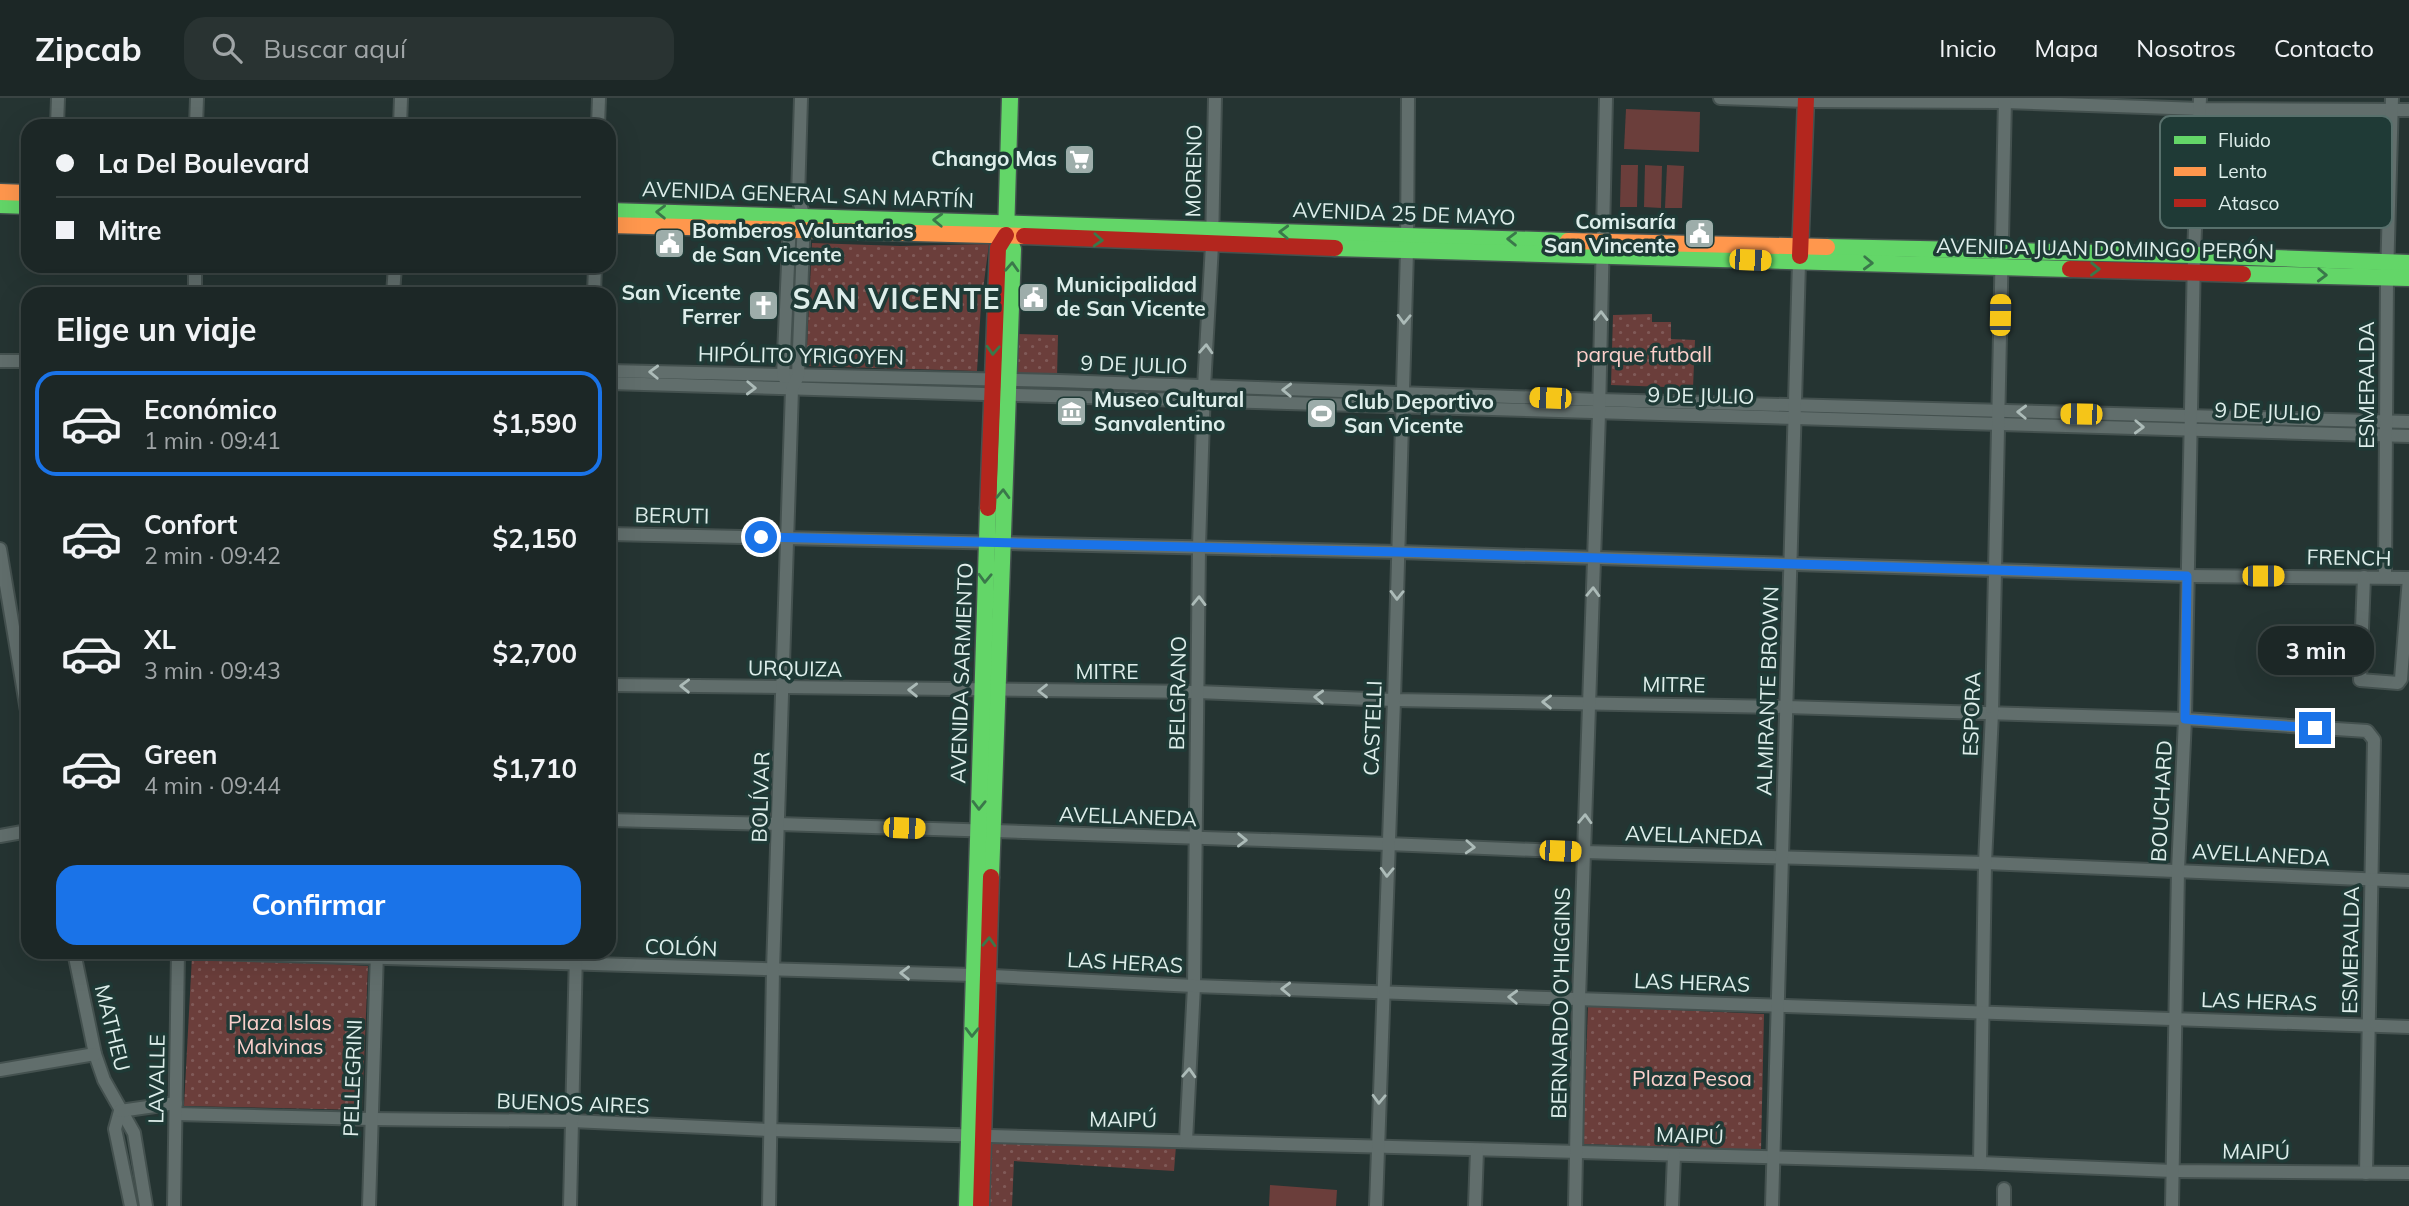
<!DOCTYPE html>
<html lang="es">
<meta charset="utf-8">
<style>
body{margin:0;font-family:Mulish,sans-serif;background:#293332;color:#f1f3f6;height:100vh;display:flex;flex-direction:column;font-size:26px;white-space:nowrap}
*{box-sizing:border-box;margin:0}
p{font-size:23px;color:#a0a5a7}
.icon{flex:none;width:38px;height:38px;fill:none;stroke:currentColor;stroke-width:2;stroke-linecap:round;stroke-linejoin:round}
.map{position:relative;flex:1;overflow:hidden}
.side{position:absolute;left:21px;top:189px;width:595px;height:672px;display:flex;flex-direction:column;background:#1c2726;border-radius:21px;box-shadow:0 7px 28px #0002,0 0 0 2px #3a4443}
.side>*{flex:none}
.top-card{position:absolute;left:21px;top:21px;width:595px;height:154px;border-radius:21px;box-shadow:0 7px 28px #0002,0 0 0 2px #3a4443;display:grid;align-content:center;height:154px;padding:0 35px;background:#1c2726}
.end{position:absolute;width:32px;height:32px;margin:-16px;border:9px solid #1a73e8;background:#fff;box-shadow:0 0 0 4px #fff}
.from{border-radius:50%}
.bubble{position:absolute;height:49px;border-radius:21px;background:#1c2726;box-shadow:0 7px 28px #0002,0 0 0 2px #3a4443;font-size:23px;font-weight:700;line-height:49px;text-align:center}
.car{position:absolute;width:21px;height:42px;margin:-21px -10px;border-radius:9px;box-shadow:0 0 5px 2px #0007;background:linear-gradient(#f5c518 24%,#345 0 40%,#f5c518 0 76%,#345 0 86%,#f5c518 0)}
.top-card b{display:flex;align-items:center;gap:24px;height:66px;font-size:26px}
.top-card b+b{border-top:2px solid #3a4443}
.top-card i{width:18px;height:18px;background:#f1f3f6}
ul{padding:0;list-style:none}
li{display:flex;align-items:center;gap:21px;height:105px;margin:0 14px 10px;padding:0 21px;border:4px solid transparent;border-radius:21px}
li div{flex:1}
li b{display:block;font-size:26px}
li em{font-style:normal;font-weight:700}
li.on{border-color:#1a73e8}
li>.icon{width:63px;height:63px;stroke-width:1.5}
h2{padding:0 35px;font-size:32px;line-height:84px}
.action{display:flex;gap:14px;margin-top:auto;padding:14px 35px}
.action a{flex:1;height:80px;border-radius:21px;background:#1a73e8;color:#fff;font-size:28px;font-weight:700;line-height:80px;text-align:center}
header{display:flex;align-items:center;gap:42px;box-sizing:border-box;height:98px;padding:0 35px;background:#1c2726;border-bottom:2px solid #3a4443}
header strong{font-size:33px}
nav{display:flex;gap:38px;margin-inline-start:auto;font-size:24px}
.search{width:490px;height:63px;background:#293332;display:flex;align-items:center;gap:18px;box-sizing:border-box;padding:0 24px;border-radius:21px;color:#a0a5a7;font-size:26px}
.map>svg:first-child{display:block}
</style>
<header>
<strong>Zipcab</strong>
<div class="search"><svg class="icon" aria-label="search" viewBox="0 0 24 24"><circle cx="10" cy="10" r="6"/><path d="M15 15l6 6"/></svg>Buscar aquí</div>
<nav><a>Inicio</a><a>Mapa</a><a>Nosotros</a><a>Contacto</a></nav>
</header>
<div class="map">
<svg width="2409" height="1108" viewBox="0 0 2409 1108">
<defs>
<pattern id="grass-dots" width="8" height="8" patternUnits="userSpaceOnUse" patternTransform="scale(1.75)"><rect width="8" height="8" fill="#6b3e3b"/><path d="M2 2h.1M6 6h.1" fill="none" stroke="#805a58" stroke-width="1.8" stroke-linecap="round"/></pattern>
</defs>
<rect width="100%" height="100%" fill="#253432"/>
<g fill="url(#grass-dots)">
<path d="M 812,145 L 900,148 L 989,146 L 981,207 L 977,273 L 806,268 Z"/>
<path d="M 1652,216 L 1652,224 L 1671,224 L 1671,241 L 1695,242 L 1693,290 L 1611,287 L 1613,217 Z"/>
<path d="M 1013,236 L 1058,237 L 1057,279 L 1013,278 Z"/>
<path d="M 192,858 L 368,868 L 362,1012 L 184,1008 Z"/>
<path d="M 1588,908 L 1764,916 L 1761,1052 L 1583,1046 Z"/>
<path d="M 988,1042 L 1176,1048 L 1174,1073 L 1014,1063 L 1012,1108 L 986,1108 Z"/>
</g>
<g fill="#6b3e3b">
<path d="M 1626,11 L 1700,14 L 1699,54 L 1624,51 Z"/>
<path d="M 1621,67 L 1638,67 L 1637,109 L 1620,109 Z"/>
<path d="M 1645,67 L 1662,68 L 1661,110 L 1644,109 Z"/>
<path d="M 1667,67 L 1684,68 L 1682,110 L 1665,110 Z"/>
<path d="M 1270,1087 L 1337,1092 L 1336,1108 L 1269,1108 Z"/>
</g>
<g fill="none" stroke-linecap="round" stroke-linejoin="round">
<defs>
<g id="street">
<path d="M 1720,0 L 1806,3 L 2005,4 L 2200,11 L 2409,12"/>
<path d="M 57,28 L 58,0"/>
<path d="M 196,28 L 197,0"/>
<path d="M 400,28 L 401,0"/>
<path d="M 598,28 L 599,0"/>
<path d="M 195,196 L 195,168"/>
<path d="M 393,196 L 395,168"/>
<path d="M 594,196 L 595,168"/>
<path d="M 0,263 L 28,263"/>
<path d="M 609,273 L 1059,283 L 1600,302 L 2409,324"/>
<path d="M 786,282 L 783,278 L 790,123"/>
<path d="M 609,285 L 2409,338"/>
<path d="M 609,436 L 1398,454 L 2187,478 L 2409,480"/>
<path d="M 0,451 L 28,619"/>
<path d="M 2364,479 L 2360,582 L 2398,585 L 2401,581 L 2409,480"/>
<path d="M 2385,479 L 2387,179 L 2392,0"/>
<path d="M 609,587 L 1197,594 L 1394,602 L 1786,609 L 2185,621 L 2367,633 L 2374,642 L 2366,1075"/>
<path d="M 609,722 L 779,726 L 1388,746 L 1584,754 L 1985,765 L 2409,783"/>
<path d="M 0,738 L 28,733"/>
<path d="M 74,854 L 95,956 L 104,982 L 134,1035 L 146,1108"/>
<path d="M 0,972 L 95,956"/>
<path d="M 120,1013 L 115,1031 L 131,1108"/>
<path d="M 120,1013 L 176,1005"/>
<path d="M 176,1016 L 370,1021 L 572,1023 L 770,1032 L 1980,1065 L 2173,1073 L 2409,1075"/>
<path d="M 1186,1043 L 1194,888 L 1199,449 L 1204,289 L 1212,147 L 1215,0"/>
<path d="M 1980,1065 L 1985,765 L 1992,615 L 2005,0"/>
<path d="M 174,1108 L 178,854 L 973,877 L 1194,888 L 2409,929"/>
<path d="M 369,1108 L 377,854"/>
<path d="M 570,1108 L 576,854"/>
<path d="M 769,1108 L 773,872 L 792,291 L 798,278 L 804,119 L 798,100 L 801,0"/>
<path d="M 1376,1108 L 1394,602 L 1407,153 L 1408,0"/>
<path d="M 1475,1108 L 1477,1052"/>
<path d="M 1575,1108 L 1579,901 L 1599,315 L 1606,0"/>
<path d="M 1672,1108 L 1674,1057"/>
<path d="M 1772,1108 L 1799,164"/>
<path d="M 2004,1108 L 2004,1091"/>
<path d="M 2172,1108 L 2178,772 L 2185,621 L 2194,157 L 2200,0"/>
</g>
<g id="fast">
<path d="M 0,107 L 28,108"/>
<path d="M 609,113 L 1568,143"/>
<path d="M 1827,149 L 2194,157 L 2409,165"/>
<path d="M 1335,150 L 2070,171"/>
<path d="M 2243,176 L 2409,180"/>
<path d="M 991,779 L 1013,151 L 1006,137 L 1010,0"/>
<path d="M 967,1108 L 988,410"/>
</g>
<g id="slow">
<path d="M 0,94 L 28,95"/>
<path d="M 609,127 L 1024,138"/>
<path d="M 1568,143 L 1827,149"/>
</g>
<g id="jam">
<path d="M 1024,138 L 1335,150"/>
<path d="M 1800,158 L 1806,0"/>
<path d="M 2070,171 L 2243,176"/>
<path d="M 988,410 L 998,150 L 1006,137"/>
<path d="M 981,1108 L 991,779"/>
</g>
</defs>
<use href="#street" stroke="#44514f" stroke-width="16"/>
<use href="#fast" stroke="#44514f" stroke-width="19"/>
<use href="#slow" stroke="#44514f" stroke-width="19"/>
<use href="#jam" stroke="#44514f" stroke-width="19"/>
<use href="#street" stroke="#616e6c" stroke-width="12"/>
<use href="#fast" stroke="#63d668" stroke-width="16"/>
<use href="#slow" stroke="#ff974d" stroke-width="16"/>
<use href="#jam" stroke="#b3261e" stroke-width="16"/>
</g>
<defs><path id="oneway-chevron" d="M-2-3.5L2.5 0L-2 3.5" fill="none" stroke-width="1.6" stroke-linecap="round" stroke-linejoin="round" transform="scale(1.75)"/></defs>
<g stroke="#3a784a">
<use href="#oneway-chevron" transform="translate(661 114) rotate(-179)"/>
<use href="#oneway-chevron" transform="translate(938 122) rotate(-178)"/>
<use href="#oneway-chevron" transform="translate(1284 134) rotate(-178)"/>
<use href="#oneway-chevron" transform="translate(1512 141) rotate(-179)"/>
<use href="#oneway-chevron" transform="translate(1098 142) rotate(3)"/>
<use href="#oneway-chevron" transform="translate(1868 165) rotate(2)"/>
<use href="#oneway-chevron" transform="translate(1012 169) rotate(-87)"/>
<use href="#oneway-chevron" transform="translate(2095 171) rotate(1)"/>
<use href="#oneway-chevron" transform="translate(2322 177) rotate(2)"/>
<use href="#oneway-chevron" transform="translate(993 252) rotate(93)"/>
<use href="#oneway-chevron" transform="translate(1003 396) rotate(-88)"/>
<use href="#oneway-chevron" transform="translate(985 480) rotate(92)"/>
<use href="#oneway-chevron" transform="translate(979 707) rotate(91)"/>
<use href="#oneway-chevron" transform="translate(989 844) rotate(-88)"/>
<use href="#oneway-chevron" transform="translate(972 934) rotate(91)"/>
</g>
<g stroke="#acbbb8">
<use href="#oneway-chevron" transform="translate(1601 218) rotate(-89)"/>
<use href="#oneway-chevron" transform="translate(1404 221) rotate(92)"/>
<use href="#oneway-chevron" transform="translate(1206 251) rotate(-87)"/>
<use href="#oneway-chevron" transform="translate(654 274) rotate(-178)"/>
<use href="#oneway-chevron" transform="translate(751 290) rotate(2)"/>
<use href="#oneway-chevron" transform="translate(1287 292) rotate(-178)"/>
<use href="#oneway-chevron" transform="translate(2022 314) rotate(-178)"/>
<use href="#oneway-chevron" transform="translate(2139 329) rotate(2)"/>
<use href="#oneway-chevron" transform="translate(1593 494) rotate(-88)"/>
<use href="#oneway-chevron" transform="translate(1397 497) rotate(91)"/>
<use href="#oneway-chevron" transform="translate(1199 503) rotate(-89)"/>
<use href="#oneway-chevron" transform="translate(685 588) rotate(-179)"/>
<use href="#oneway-chevron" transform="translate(913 592) rotate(-179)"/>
<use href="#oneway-chevron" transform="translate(1043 593) rotate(-180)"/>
<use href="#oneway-chevron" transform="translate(1319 599) rotate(-178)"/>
<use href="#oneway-chevron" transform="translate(1547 604) rotate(-179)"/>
<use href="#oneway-chevron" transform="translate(1585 721) rotate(-88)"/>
<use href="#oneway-chevron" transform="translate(1242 742) rotate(1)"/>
<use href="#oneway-chevron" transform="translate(1470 749) rotate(3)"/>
<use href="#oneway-chevron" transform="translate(1387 774) rotate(92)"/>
<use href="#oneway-chevron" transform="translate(905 875) rotate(-179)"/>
<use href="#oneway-chevron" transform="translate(1286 891) rotate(-178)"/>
<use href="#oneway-chevron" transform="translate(1513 899) rotate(-178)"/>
<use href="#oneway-chevron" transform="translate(1189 975) rotate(-87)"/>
<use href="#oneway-chevron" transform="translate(1379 1001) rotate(92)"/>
</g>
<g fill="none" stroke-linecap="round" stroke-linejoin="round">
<path stroke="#1a73e8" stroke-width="9" d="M 761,439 L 1398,454 L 2187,478 L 2185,621 L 2315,630"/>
</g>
<defs>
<symbol id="supermarket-square" viewBox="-11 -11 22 22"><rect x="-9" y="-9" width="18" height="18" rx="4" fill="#9dadaa" stroke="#1f3a36"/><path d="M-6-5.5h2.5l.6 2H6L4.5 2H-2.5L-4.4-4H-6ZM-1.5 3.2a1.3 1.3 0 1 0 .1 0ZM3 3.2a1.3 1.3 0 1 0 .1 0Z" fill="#fff"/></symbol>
<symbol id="civic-square" viewBox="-11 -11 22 22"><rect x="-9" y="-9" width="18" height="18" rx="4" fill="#9dadaa" stroke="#1f3a36"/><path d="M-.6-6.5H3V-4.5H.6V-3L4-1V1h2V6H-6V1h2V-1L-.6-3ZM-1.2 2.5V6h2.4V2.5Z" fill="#fff"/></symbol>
<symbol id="church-square" viewBox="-11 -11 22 22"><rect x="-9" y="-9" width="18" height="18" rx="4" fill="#9dadaa" stroke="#1f3a36"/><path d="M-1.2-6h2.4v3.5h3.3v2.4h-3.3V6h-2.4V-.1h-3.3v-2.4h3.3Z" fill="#fff"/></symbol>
<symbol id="museum-square" viewBox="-11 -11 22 22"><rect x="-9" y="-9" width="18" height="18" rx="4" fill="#9dadaa" stroke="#1f3a36"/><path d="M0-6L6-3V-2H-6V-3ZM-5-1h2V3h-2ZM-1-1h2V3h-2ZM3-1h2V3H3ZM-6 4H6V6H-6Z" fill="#fff"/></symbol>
<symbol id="stadium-square" viewBox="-11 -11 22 22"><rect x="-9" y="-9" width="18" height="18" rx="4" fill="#9dadaa" stroke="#1f3a36"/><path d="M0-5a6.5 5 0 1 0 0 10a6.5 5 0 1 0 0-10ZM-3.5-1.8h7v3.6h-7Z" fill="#fff"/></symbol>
</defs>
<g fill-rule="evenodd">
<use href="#supermarket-square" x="1062" y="44" width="35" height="35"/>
<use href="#civic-square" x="1682" y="118" width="35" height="35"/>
<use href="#civic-square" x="652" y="128" width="35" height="35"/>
<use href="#civic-square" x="1016" y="182" width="35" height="35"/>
<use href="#church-square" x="746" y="190" width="35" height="35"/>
<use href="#museum-square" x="1054" y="296" width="35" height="35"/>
<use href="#stadium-square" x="1304" y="298" width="35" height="35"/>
</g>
<g text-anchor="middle" stroke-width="7" stroke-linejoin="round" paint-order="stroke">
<g font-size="21" font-weight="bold" fill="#deeeeb" stroke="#1f3a36" text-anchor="start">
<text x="1057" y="68" text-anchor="end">Chango Mas</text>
<text x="1676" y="131" text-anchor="end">Comisaría<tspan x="1676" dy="24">San Vincente</tspan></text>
<text x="692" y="140">Bomberos Voluntarios<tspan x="692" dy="24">de San Vicente</tspan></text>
<text x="1056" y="194">Municipalidad<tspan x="1056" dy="24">de San Vicente</tspan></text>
<text x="741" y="202" text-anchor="end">San Vicente<tspan x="741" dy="24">Ferrer</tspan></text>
<text x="1094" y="309">Museo Cultural<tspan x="1094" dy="24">Sanvalentino</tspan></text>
<text x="1344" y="311">Club Deportivo<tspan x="1344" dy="24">San Vicente</tspan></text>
</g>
<g font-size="21" fill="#deeeeb" stroke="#1f3a36">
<text transform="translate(1194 73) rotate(-89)" y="7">MORENO</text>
<text transform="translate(808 97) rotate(2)" y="7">AVENIDA GENERAL SAN MARTÍN</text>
<text transform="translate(1404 116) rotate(2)" y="7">AVENIDA 25 DE MAYO</text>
<text transform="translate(2105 151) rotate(1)" y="7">AVENIDA JUAN DOMINGO PERÓN</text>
<text transform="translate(801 258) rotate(1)" y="7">HIPÓLITO YRIGOYEN</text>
<text transform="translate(1134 267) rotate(2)" y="7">9 DE JULIO</text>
<text transform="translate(2367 287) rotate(-90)" y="7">ESMERALDA</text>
<text transform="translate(1701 298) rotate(1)" y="7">9 DE JULIO</text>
<text transform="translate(2268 314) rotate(2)" y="7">9 DE JULIO</text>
<text transform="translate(672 418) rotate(1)" y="7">BERUTI</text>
<text transform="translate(2349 460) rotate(1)" y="7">FRENCH</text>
<text transform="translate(795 571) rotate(1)" y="7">URQUIZA</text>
<text x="1107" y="581">MITRE</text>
<text transform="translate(962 575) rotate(-88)" y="7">AVENIDA SARMIENTO</text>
<text transform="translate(1674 587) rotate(1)" y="7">MITRE</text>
<text transform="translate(1768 593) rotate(-88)" y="7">ALMIRANTE BROWN</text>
<text transform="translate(1178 595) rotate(-89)" y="7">BELGRANO</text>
<text transform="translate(1972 616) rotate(-88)" y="7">ESPORA</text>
<text transform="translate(1373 630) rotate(-88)" y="7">CASTELLI</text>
<text transform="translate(761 699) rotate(-88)" y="7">BOLÍVAR</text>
<text transform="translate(2162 703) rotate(-87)" y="7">BOUCHARD</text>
<text transform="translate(1128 719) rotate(2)" y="7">AVELLANEDA</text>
<text transform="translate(1694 738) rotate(2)" y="7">AVELLANEDA</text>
<text transform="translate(2261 757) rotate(3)" y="7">AVELLANEDA</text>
<text transform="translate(681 850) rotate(2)" y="7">COLÓN</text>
<text transform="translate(2351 852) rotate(-89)" y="7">ESMERALDA</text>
<text transform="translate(1125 865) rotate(3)" y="7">LAS HERAS</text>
<text transform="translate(1692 885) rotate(2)" y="7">LAS HERAS</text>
<text transform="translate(2259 904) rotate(2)" y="7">LAS HERAS</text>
<text transform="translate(1561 905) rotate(-89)" y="7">BERNARDO O'HIGGINS</text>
<text transform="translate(112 930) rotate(76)" y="7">MATHEU</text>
<text transform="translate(353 980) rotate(-88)" y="7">PELLEGRINI</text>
<text transform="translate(157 981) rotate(-89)" y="7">LAVALLE</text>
<text transform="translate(573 1006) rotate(2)" y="7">BUENOS AIRES</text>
<text transform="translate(1123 1022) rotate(1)" y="7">MAIPÚ</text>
<text transform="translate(1690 1038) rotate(2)" y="7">MAIPÚ</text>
<text transform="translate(2256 1054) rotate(1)" y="7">MAIPÚ</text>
</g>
<g font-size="21" fill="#fcd0cb" stroke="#1f3a36">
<text x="1644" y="264">parque futball</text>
<text x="280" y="932">Plaza Islas<tspan x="280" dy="24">Malvinas</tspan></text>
<text x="1692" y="988">Plaza Pesoa</text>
</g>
<g font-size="28" font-weight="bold" letter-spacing="2" fill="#deeeeb" stroke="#1f3a36">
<text x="897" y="211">SAN VICENTE</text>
</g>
</g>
<rect x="2160" y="18" width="232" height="112" rx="10" fill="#1f3a36" stroke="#58706c" stroke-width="2"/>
<rect x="2174" y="38" width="32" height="8" fill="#63d668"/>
<rect x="2174" y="69" width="32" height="9" fill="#ff974d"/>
<rect x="2174" y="101" width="32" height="8" fill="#b3261e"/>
<g font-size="19" fill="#deeeeb">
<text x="2218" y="49">Fluido</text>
<text x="2218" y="80">Lento</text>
<text x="2218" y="112">Atasco</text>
</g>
</svg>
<i class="end from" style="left:761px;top:439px"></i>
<i class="end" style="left:2315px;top:630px"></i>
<div class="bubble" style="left:2258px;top:528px;width:116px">3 min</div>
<i class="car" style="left:1750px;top:162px;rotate:92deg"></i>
<i class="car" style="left:2000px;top:217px;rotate:1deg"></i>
<i class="car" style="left:1550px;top:300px;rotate:272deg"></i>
<i class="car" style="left:2081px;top:316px;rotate:271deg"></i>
<i class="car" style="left:2263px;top:478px;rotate:90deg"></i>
<i class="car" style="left:904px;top:730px;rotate:92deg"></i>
<i class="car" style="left:1560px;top:753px;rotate:92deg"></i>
<div class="top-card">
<b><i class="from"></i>La Del Boulevard</b>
<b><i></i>Mitre</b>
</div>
<section class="side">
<h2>Elige un viaje</h2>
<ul>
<li class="on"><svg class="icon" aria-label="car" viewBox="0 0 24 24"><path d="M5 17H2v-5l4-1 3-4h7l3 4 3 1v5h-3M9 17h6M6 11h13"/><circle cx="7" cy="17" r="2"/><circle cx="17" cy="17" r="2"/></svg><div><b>Económico</b><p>1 min · 09:41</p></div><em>$1,590</em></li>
<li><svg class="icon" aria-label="car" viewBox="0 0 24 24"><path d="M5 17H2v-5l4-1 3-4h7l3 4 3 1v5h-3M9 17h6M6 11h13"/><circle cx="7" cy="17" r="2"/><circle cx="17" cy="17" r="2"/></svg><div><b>Confort</b><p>2 min · 09:42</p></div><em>$2,150</em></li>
<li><svg class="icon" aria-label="car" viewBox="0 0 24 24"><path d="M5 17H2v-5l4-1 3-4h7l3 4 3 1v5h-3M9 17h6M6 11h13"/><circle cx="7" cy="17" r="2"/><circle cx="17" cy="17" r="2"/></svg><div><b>XL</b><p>3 min · 09:43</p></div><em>$2,700</em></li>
<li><svg class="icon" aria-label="car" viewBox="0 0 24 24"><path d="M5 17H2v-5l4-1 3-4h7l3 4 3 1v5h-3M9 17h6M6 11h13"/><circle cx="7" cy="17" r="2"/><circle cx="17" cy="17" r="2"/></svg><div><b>Green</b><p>4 min · 09:44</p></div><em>$1,710</em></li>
</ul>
<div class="action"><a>Confirmar</a></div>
</section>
</div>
